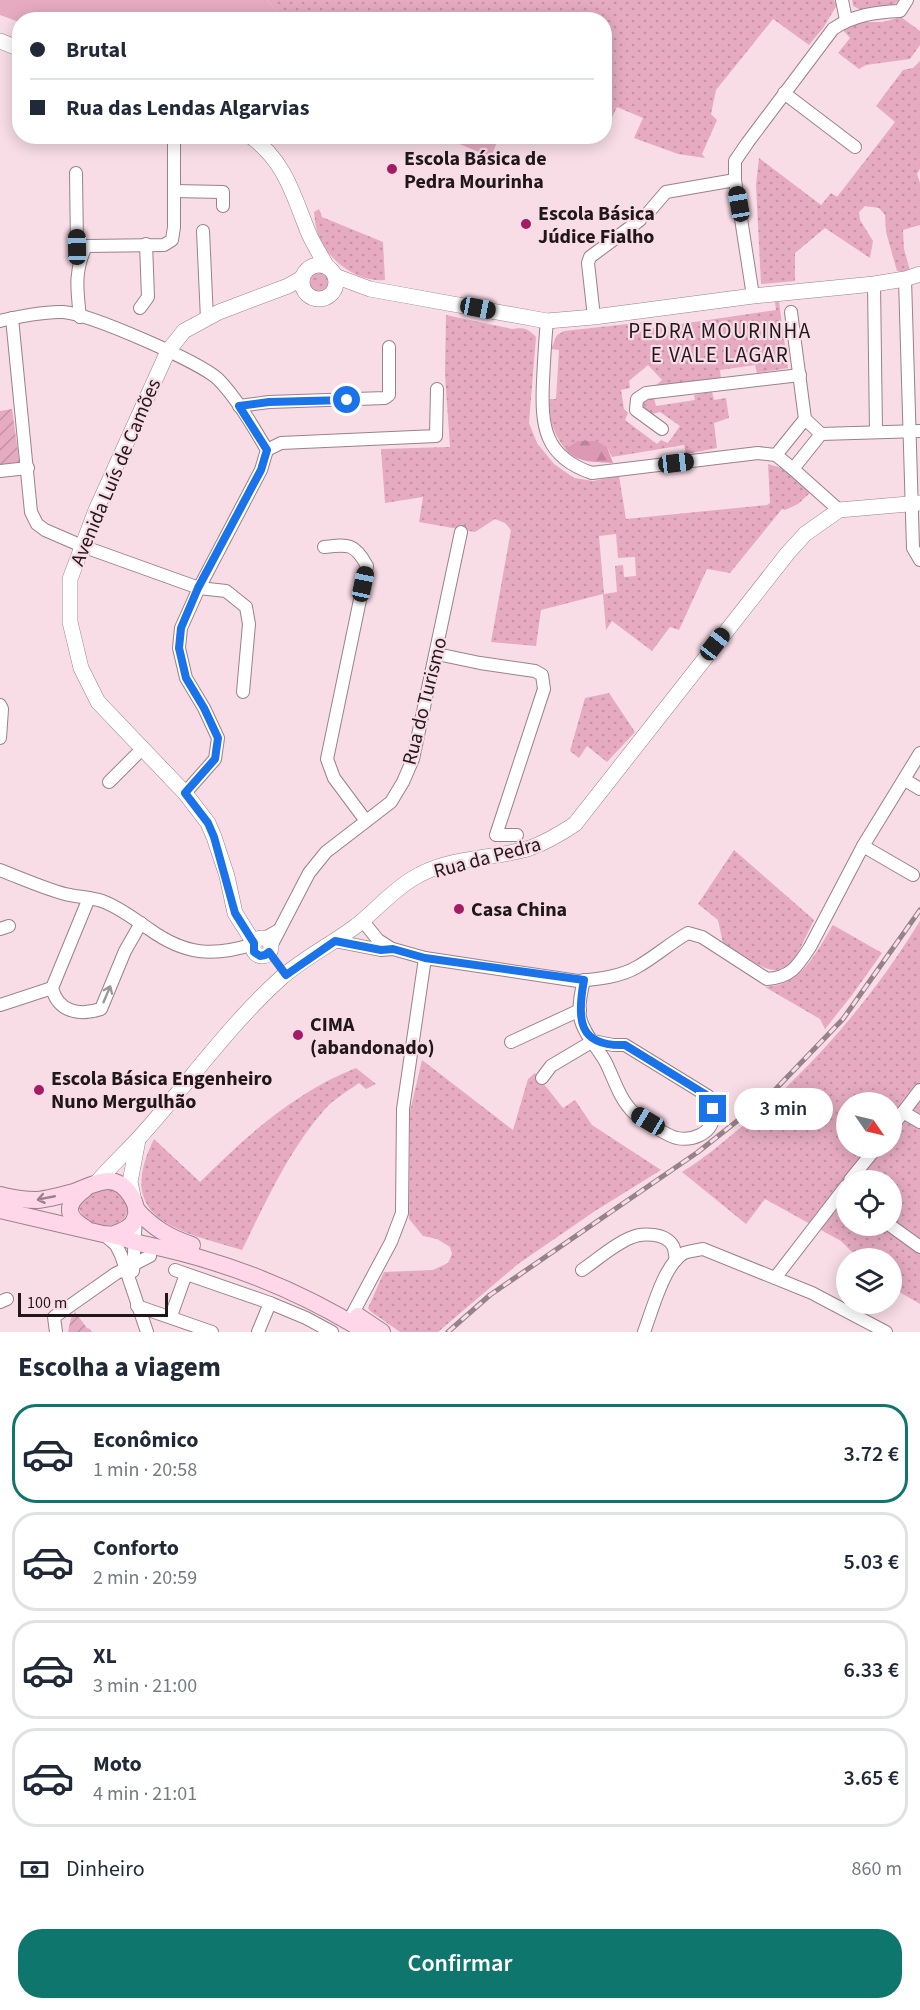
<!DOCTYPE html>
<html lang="pt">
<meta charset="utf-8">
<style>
body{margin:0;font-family:"Source Sans 3",sans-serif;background:#f6f6f7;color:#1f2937;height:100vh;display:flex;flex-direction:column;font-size:22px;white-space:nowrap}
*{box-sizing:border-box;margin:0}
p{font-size:20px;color:#747a83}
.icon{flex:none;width:33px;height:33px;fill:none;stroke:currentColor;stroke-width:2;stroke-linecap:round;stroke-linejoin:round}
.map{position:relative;height:1332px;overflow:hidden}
.panel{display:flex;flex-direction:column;background:#fff;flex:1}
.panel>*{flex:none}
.banner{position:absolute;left:12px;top:12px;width:600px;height:132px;border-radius:24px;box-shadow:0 3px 15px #0003;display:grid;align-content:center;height:132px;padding:0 18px;background:#fff}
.needle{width:39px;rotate:124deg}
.tools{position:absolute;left:836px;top:1092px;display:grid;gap:12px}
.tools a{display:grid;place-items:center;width:66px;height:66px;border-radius:50%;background:#fff;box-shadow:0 3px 15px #0003;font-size:30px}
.scale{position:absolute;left:18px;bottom:15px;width:150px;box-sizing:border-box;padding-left:6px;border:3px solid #20171a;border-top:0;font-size:16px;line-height:21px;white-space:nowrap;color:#20171a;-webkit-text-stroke:4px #f8dce6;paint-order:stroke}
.end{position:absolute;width:27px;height:27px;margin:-14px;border:8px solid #1a73e8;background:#fff;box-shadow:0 0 0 3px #fff}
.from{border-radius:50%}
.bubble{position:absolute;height:42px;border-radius:21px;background:#fff;box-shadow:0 3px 15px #0003;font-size:20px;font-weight:600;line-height:42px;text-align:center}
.car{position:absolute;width:18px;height:36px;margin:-18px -9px;border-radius:8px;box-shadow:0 0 4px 2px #0007;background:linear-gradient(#222 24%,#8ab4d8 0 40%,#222 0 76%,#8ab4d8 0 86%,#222 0)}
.banner b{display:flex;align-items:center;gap:21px;height:57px;font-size:22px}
.banner b+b{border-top:2px solid #e0e1e3}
.banner i{width:15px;height:15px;background:#1f2937}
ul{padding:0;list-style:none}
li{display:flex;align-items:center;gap:18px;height:99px;margin:0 12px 9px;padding:0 6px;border:3px solid #e0e1e3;border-radius:24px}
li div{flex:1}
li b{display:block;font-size:22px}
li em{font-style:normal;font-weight:600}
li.on{border-color:#0f766e}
li>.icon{width:54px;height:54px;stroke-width:1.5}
h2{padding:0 18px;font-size:27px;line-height:72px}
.pay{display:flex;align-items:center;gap:15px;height:66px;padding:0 18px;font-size:22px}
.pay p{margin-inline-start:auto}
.button{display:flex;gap:12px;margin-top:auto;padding:12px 18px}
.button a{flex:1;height:69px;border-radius:24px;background:#0f766e;color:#fff;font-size:24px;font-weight:600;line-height:69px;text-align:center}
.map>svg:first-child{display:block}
</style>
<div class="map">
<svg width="920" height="1332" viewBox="0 0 920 1332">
<defs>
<pattern id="grass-dots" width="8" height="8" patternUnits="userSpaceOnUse" patternTransform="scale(1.5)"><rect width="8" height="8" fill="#e6abc1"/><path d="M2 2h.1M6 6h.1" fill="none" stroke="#c592a5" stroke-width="1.8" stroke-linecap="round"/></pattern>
<pattern id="forest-firs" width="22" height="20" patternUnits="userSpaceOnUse" patternTransform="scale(1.5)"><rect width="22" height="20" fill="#dd99b4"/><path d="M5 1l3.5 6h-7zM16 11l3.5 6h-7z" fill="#bd839a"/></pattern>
<pattern id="garden-furrows" width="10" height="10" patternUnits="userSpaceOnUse" patternTransform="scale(1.5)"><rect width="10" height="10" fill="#e6abc1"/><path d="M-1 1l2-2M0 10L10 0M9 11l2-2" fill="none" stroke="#c592a5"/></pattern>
</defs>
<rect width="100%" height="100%" fill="#f8dce6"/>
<g fill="url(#grass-dots)" fill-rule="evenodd">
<path d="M 267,0 L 834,0 L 837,5 L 823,28 L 809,45 L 773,19 L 716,90 L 711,114 L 717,120 L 702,154 L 705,158 L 678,154 L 634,138 L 643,118 L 617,107 L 605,133 L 604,20 L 283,19 Z"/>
<path d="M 852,0 L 899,0 L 892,7 L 863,11 L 853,6 Z"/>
<path d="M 901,17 L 920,31 L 920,45 L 910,59 L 866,65 L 859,69 L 838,53 L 850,38 L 841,28 L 851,22 L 883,22 Z"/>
<path d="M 920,61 L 920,169 L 917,174 L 920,183 L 920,225 L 903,230 L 904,249 L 911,274 L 897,271 L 886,232 L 885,215 L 879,208 L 865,206 L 859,212 L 860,220 L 873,241 L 870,258 L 825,228 L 795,253 L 795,281 L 761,284 L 756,185 L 759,158 L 821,205 L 831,193 L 837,197 L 895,122 L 876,106 L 903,70 L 913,68 Z"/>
<path d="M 319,209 L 322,217 L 383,242 L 385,280 C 357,283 324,258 317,231 C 315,225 315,218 314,212 Z"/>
<circle cx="318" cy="283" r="11"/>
<path d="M 775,302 L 779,302 L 788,368 L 757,373 L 755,365 L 720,370 L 721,379 L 654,387 L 662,380 L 648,365 L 629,381 L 630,388 L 621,390 L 624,409 L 628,413 L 625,420 L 657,444 L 661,440 L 668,443 L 680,426 L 660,412 L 652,414 L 642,407 L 644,399 L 654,398 L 656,406 L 695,400 L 694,395 L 712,392 L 714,400 L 726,398 L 729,418 L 714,423 L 717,448 L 686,454 L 684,445 L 612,457 L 607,447 L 570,446 L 565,449 C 552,430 550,421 549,399 L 556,399 L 559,350 L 551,349 L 557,335 L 564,331 L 646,322 L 647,329 L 776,310 Z"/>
<path d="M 446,315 L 512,329 C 523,327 528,328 536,337 L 529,423 L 537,443 L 554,464 L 574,478 L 593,481 L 619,476 L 626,519 L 767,505 L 770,503 L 768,464 L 782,468 L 811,492 L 798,504 L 785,510 L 782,509 L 730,573 L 707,569 L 679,630 L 670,627 L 652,651 L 612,621 L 606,630 L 603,594 L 541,610 L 536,646 L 491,642 L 511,530 L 505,523 L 495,519 L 475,532 L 419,522 L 423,497 L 385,503 L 381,449 L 450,447 L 445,375 ZM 616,534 L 618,558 L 635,557 L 636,576 L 624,577 L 623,565 L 615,566 L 617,592 L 604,594 L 599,536 Z"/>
<path d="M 609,693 L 635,732 L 607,762 L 587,746 L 579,758 L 570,751 L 585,698 Z"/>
<path d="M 734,850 L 814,920 L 793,963 C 788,966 781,970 775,970 C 760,970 736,950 723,943 L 718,920 L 698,904 Z"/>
<path d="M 920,921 L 920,1304 L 891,1287 L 891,1258 L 858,1258 L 841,1241 L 765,1199 L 746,1224 L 682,1172 C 703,1159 721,1144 740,1128 C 811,1070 872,999 920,921 ZM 846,1102 L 891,1102 L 891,1148 L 846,1148 ZM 846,1180 L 891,1180 L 891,1226 L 846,1226 Z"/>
<path d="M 833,925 L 882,953 L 852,995 L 825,1029 L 820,1019 L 765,987 C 773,986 781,985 788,981 C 809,970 821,944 833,925 Z"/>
<path d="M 422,1060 L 513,1130 L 528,1079 L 535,1073 L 563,1108 L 575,1100 L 592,1125 L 661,1170 L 595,1211 L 518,1264 L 438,1332 L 400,1332 L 370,1311 L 368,1308 L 384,1272 L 433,1270 L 448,1263 L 452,1254 L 450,1247 L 437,1239 L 423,1236 L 409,1219 L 410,1111 Z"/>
<path d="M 356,1068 L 376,1084 L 366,1089 L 359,1083 C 348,1091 334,1099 325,1109 C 289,1150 266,1201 242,1250 C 180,1231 113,1221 154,1139 L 200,1182 C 246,1136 295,1092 356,1068 Z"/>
<path d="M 114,1188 C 118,1192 124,1197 126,1203 C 136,1230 83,1236 78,1204 C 88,1192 99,1189 114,1188 Z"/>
</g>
<path fill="url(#forest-firs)" d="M 578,441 L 596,441 L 607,447 L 613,463 C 596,462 576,463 565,449 Z"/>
<g fill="url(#garden-furrows)">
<path d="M 12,409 L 20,466 L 0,468 L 0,411 Z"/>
<path d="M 75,1312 L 87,1328 L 90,1329 L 92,1332 L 68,1332 L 71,1318 Z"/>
</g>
<g fill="#e6abc1">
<path d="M 0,0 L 267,0 L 283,19 L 20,20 L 19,22 L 0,15 Z"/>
<path d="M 454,136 L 499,136 L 499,137 L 491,157 L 452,141 Z"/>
</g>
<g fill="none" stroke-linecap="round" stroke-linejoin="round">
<defs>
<g id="minor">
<path d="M 842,0 L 846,20"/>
<path d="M 784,93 L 855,147"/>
<path d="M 76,173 L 77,247 L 82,255"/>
<path d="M 174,191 L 223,192 L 223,206"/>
<path d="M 648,213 L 666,192 L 735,180"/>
<path d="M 203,231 L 207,319"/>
<path d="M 905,279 L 913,548 L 920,560"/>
<path d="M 874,284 L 876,432"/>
<path d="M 753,296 L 735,180 L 735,161 L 748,142 L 833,29 C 853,15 876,12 900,11 L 907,0"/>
<path d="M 140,308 L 148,297 L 146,244"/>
<path d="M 791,312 L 805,419"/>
<path d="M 80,317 C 77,289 74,272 86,246 L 164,245 L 172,240 L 174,227 L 174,136"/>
<path d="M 594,317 L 588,263 L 590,257 L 640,220"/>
<path d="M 12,318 L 31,512 L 37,524 L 45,530 L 82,546 L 199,588 L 226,591 L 246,607 L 249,624 L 243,692"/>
<path d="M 0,321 C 15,317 48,311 63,312 C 90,314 198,361 218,379 C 236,397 254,428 267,450"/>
<path d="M 547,321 C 545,341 544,361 543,381 C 541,426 544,457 592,473 L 758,453 L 776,455"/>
<path d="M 239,406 L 269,402 L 385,398 L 389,395 L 389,347"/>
<path d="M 805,419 L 821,434 L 793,469 L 776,455 Z"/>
<path d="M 662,429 L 636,410 L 637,399 L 646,393 L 800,375"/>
<path d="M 821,434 L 920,431"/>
<path d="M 793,469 L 839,510"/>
<path d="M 0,471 L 28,468"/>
<path d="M 324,547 C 348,544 355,543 367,566 L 327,759 L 334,778 L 366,821"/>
<path d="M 437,654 L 480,663 L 535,671 L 542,675 L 544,689 L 496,835 L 517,835"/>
<path d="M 0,705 L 2,709 L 0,738"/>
<path d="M 905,780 L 920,789"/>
<path d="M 109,782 L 142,749"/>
<path d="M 185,793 L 215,759 L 218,738 L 204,708 L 186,678 L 179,648 L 181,628 L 199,588 L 261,470 L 267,450 L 281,443 L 436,436 L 437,389"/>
<path d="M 863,846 L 913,875"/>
<path d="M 0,870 C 21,878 43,888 65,894 C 77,897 90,897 102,901 C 119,907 134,919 149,929 C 185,955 213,957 254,944"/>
<path d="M 89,898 L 52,988 C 58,1012 79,1016 101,1009 L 125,951 L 141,923"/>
<path d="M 362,920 L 378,940 L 392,949"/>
<path d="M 0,929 L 9,926"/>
<path d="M 263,939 L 279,930"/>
<path d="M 335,941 L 381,950 L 393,949 L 425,958 L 578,981 C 598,979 620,977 637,967 C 655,957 670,943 688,933 L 702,937 L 767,979 C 791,977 797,967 810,947 L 863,846 L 920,753"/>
<path d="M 270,948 L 309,873 L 326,852 L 391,802 L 403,782 L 413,759 L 461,532"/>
<path d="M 0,1005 L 52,988"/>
<path d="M 511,1042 L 580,1010"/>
<path d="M 542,1078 L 551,1066 L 593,1041 L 613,1045 L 625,1045 L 708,1096 C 711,1103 715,1110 713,1118 C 711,1134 692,1141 677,1138 C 669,1137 641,1119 634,1113 C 619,1099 614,1078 605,1061 C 597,1047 583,1033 580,1017 C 578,1005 581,992 584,980"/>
<path d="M 903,1112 L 920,1122"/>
<path d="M 891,1128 L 920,1090"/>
<path d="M 850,1180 L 876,1148"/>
<path d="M 891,1226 L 920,1247"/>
<path d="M 103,1234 L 116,1245 L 121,1255 L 147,1332"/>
<path d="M 175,1270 L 270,1303"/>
<path d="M 582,1270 C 597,1260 613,1245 630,1238 C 642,1232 666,1233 673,1246 C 675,1250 675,1256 676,1260"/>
<path d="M 133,1271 L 136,1216"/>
<path d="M 775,1278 L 846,1186"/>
<path d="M 0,1302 L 7,1299"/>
<path d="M 137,1306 L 212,1332"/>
<path d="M 353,1313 L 391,1242 L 402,1213 L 403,1109 L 425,958"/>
<path d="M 171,1316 L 186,1274"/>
<path d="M 56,1332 L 54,1317 L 115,1274 L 150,1256"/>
<path d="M 258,1332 L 270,1303 L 306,1318 L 332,1332"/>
<path d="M 644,1332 C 652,1311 664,1264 684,1253 C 690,1251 697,1250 703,1249 L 812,1293 L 886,1332"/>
</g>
<g id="tertiary">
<path d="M 0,41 L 20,49"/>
<path d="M 250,136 C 286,162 293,195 309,234 C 314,245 321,256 327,267"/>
<circle cx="319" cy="282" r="17"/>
<path d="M 335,276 L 370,289 L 547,321 L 594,317 L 753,296 L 874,284 L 905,279 L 920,274"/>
<circle cx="262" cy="947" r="9"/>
<path d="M 254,943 L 235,913 L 227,876 L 214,837 L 208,823 L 185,793 L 98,702 L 81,668 L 70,622 L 70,579 L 96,510 L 168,351 L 184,331 L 219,312 L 288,286 L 302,278"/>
<path d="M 98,1181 C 111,1166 125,1153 139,1138 C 187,1085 228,1026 281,978 C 304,958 332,944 356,926 C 375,911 391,892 412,879 C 448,856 491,860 530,848 C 547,842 560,834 575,824 L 787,554 L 805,534 L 839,510 L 920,503"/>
<path d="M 134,1201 L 130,1182 L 138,1140"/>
</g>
<g id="secondary">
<path d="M 0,1195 C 11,1198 25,1200 37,1200 C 48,1199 63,1195 74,1192 C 95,1184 115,1170 131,1196 C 135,1202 138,1211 135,1218 C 133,1227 123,1231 114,1234"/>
<path d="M 136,1209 C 152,1227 168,1237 192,1245"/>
<path d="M 0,1210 L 103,1234 C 117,1234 129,1241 143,1244 C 223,1260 297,1289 366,1332"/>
<path d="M 85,1228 C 63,1215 67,1202 85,1189"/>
<path d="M 358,1316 L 382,1332"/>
</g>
</defs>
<use href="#minor" stroke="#9b818b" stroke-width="14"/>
<use href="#tertiary" stroke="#9b818b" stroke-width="16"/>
<use href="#secondary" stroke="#9b818b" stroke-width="18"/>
<use href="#minor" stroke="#fff" stroke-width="12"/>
<use href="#tertiary" stroke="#fff" stroke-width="15"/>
<use href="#secondary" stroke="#ffd7e8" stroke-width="16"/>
<defs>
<path id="rail" d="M 448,1332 L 490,1295 L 698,1152 L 770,1095 L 843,1019 L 920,910"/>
</defs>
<use href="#rail" stroke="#968289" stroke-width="5"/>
<use href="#rail" stroke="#f8dce6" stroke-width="3" stroke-dasharray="9" stroke-linecap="butt"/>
</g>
<defs><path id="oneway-shaft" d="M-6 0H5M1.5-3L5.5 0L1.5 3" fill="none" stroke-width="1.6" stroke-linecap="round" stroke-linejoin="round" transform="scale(1.5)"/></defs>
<use stroke="#9b9798" href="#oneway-shaft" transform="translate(107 994) rotate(-67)"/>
<use stroke="#9b818b" href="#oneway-shaft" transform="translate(46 1198) rotate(169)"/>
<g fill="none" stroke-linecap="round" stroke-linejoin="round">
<path stroke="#1a73e8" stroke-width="8" d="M 347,400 L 269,402 L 239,406 L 267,450 L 261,470 L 198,588 L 181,628 L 179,648 L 186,678 L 204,708 L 218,738 L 215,759 L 185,793 L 208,823 L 214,837 L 235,913 L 254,943 L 254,952 L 260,956 L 265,955 L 269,952 L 286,975 L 335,941 L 381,950 L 393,949 L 425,958 L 584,980 C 577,1018 577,1047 625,1045 L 708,1096 L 713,1109"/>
</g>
<g fill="#a41c65" stroke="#f8dce6" stroke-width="2">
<circle cx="392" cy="169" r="6"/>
<circle cx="526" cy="224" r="6"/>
<circle cx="459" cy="909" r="6"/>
<circle cx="298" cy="1035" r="6"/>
<circle cx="39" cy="1090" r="6"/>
</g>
<g text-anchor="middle" stroke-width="4.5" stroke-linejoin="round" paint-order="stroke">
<g font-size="20" font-weight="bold" fill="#20171a" stroke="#f8dce6" text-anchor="start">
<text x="404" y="165">Escola Básica de<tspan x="404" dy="23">Pedra Mourinha</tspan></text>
<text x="538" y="220">Escola Básica<tspan x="538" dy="23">Júdice Fialho</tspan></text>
<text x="471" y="916">Casa China</text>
<text x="310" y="1031">CIMA<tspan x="310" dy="23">(abandonado)</tspan></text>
<text x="51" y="1085">Escola Básica Engenheiro<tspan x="51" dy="23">Nuno Mergulhão</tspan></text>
</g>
<g font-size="20" fill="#20171a" stroke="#f8dce6">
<text transform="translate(115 472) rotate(-67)" y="7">Avenida Luís de Camões</text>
<text transform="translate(424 701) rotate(-76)" y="7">Rua do Turismo</text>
<text transform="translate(487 857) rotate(-15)" y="7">Rua da Pedra</text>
</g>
<g font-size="21" letter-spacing="1.5" fill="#20171a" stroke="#f8dce6">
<text x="720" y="338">PEDRA MOURINHA<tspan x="720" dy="24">E VALE LAGAR</tspan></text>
</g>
</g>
</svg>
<div class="tools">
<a><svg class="needle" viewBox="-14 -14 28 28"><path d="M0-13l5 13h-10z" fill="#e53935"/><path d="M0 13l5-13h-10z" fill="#747a83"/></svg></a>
<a><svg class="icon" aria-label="locate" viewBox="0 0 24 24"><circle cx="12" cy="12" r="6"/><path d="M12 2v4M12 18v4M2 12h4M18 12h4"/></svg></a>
<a><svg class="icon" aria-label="layers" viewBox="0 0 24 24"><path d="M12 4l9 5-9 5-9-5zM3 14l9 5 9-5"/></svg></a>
</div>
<div class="scale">100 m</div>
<i class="end from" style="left:347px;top:400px"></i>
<i class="end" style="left:713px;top:1109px"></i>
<div class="bubble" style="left:734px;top:1088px;width:99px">3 min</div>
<i class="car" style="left:739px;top:204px;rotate:350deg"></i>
<i class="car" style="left:77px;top:247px;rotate:359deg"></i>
<i class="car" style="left:478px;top:308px;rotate:101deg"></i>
<i class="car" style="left:676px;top:463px;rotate:83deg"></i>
<i class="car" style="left:363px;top:584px;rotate:12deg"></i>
<i class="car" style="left:715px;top:644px;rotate:38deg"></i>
<i class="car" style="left:648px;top:1121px;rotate:301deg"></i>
<div class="banner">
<b><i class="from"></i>Brutal</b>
<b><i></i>Rua das Lendas Algarvias</b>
</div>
</div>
<section class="panel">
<h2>Escolha a viagem</h2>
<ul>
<li class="on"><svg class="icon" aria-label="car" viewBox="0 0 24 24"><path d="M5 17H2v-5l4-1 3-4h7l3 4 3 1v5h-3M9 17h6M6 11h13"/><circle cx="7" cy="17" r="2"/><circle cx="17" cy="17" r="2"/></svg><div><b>Econômico</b><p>1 min · 20:58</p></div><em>3.72 €</em></li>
<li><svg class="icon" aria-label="car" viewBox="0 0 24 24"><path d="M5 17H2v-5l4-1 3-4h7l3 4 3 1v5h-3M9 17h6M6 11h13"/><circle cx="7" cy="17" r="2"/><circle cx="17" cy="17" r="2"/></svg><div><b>Conforto</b><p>2 min · 20:59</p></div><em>5.03 €</em></li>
<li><svg class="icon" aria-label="car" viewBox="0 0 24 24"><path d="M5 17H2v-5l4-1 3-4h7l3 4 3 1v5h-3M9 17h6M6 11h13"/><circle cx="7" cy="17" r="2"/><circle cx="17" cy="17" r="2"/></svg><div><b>XL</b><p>3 min · 21:00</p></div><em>6.33 €</em></li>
<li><svg class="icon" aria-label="car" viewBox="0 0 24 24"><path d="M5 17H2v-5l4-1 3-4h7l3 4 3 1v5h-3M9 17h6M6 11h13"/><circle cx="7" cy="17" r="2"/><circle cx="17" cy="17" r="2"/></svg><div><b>Moto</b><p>4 min · 21:01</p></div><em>3.65 €</em></li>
</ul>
<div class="pay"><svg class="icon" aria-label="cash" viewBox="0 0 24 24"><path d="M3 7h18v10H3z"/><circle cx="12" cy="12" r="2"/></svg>Dinheiro<p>860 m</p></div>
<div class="button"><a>Confirmar</a></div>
</section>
